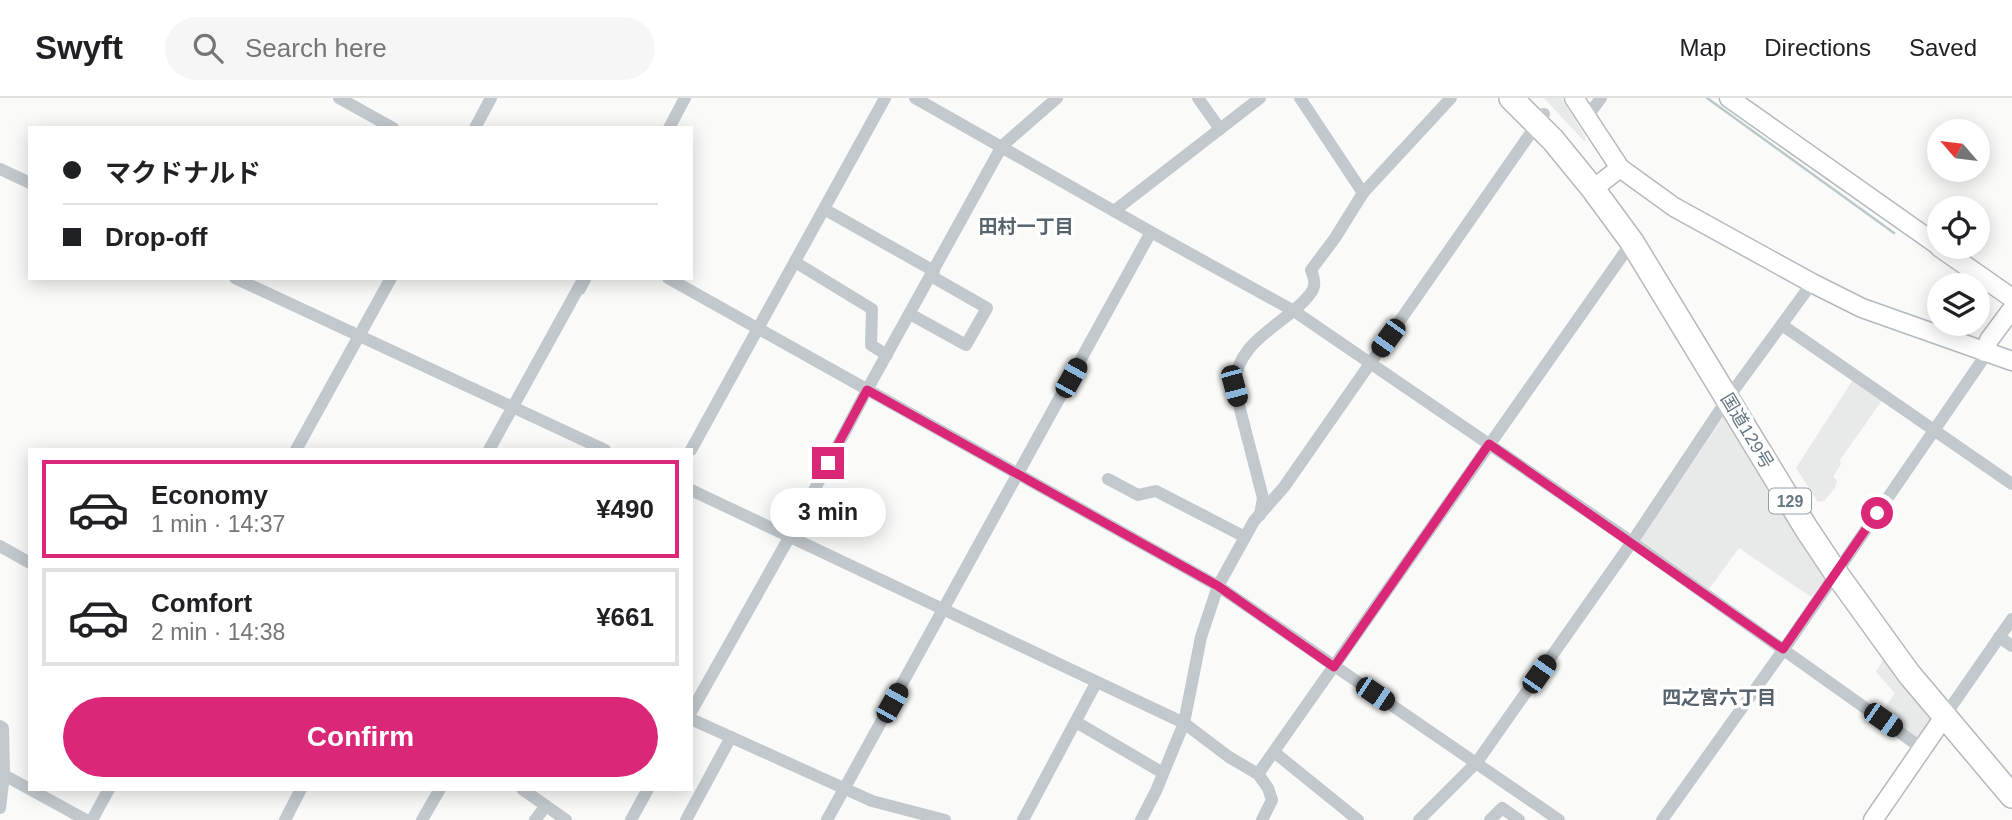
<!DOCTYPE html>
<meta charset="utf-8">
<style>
body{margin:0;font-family:Arial,"Noto Sans JP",sans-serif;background:#f6f6f6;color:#202124;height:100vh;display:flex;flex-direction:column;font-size:26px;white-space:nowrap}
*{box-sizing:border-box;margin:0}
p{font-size:23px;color:#757577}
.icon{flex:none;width:38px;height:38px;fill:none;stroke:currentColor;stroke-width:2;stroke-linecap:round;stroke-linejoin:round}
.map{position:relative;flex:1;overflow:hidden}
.panel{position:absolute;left:28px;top:350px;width:665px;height:343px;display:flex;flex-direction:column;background:#fff;border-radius:0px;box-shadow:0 4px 18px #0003}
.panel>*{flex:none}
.top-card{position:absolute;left:28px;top:28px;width:665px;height:154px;border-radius:0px;box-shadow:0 4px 18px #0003;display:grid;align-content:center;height:154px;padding:0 35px;background:#fff}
.needle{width:46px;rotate:298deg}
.tools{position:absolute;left:1927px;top:21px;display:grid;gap:14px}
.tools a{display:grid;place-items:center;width:63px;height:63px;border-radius:50%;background:#fff;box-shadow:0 4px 18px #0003;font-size:35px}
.end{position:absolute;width:32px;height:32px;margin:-16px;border:9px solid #db2777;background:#fff;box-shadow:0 0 0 4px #fff}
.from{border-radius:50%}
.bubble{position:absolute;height:49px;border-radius:24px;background:#fff;box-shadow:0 4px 18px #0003;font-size:23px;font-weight:700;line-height:49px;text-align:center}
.car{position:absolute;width:21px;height:42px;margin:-21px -10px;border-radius:9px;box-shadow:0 0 5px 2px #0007;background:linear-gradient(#222 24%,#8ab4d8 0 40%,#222 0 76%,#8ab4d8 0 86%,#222 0)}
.top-card b{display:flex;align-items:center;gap:24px;height:66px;font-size:26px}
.top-card b+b{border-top:2px solid #e0e0e0}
.top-card i{width:18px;height:18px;background:#202124}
ul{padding:12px 0 0;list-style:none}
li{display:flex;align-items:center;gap:21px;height:98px;margin:0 14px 10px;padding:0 21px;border:4px solid #e0e0e0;border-radius:0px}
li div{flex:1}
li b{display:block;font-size:26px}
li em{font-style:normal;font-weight:700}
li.current{border-color:#db2777}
li>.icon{width:63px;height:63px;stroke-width:1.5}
.action{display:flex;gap:14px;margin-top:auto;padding:14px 35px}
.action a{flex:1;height:80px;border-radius:42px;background:#db2777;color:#fff;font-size:28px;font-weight:700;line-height:80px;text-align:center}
header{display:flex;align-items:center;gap:42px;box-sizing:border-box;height:98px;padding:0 35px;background:#fff;border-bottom:2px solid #e0e0e0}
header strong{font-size:33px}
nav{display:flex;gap:38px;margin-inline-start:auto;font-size:24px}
.search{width:490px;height:63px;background:#f6f6f6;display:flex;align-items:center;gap:18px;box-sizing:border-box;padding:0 24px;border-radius:38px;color:#757577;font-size:26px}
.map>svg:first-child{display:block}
</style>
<header>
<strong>Swyft</strong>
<div class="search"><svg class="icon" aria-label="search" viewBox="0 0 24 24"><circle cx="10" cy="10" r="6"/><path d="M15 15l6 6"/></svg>Search here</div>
<nav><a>Map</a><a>Directions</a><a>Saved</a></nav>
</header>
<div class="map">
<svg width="2012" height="722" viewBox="0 0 2012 722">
<rect width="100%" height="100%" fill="#fafaf8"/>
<g fill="#e8e9e9">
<path d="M 1544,0 L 1561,0 L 1585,38 L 1585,43 L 1583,42 Z"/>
<path d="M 1854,280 L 1883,301 L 1840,362 L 1841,366 L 1833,379 L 1837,382 L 1835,390 L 1824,403 L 1818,404 L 1796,370 Z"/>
<path d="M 1726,315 L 1826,480 L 1811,499 L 1739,450 L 1709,491 L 1640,442 Z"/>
<path d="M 1884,560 L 1931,623 L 1919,641 L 1881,615 L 1895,595 L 1876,574 Z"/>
</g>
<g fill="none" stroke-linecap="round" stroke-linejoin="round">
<g stroke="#bbc7cb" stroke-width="2.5">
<path d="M 1707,0 L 1894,135"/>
<path d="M 583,195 L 591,180"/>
</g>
<defs>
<g id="secondary">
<path d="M 1574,0 L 1620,70 L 1674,109 L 1812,185 L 1862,210 L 2012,263"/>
<path d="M 1729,0 L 1939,148"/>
<path d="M 1593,91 L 1620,70"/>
<path d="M 1939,149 L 2012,200"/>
<path d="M 1985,254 L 1989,242 L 2012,211"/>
<path d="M 1873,722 L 1944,619"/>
</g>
<path id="highway" d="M 1511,0 L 1553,42 L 1593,91 L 1632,144 L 1806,430 L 1836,475 L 1909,576 L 2012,698"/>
</defs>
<use href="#secondary" stroke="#b3babf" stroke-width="21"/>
<use href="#highway" stroke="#b4b9bd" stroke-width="26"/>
<g stroke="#c3c8cc" stroke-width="12">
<path d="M 339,0 L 393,30"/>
<path d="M 915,0 L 1151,134 L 1294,213 L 1632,444 L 1923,651"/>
<path d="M 1198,0 L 1220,31"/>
<path d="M 1587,19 L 1601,0"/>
<path d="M 475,30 L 491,0"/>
<path d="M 669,30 L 685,0"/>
<path d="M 0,71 L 30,85"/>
<path d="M 1363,95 L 1451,0"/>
<path d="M 824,111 L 934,173"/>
<path d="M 1114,113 L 1260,0"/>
<path d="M 795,164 L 872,211 L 871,247 L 887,257"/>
<path d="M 235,180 L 605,352"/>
<path d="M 668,180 L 1218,488 L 1559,722"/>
<path d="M 910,216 L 966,247 L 987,210 L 931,178"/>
<path d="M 1782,227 L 2012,386"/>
<path d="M 296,352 L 391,180"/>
<path d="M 489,352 L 584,180"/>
<path d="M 691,352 L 885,0"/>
<path d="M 1108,381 L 1138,397 L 1156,393 L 1245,439"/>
<path d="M 691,392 L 1184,625 L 1229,659 L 1258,676 L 1268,690 L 1272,702 L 1262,722"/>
<path d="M 1260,417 L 1263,400 L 1234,288 C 1238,243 1277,231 1305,202 C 1309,197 1313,194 1314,188 C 1315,183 1313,177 1311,172 L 1335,140 L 1363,95 L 1300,0"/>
<path d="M 0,448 L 30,465"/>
<path d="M 1999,539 L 2012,548"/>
<path d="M 691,614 L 790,438 L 867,292 L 1002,48 L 1057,0"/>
<path d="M 1944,619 L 2012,521"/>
<path d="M 691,621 L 872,703 L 945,722"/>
<path d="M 1076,624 L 1163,675"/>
<path d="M 0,628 L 3,630 L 4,677 L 86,722"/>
<path d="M 1274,654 L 1358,722"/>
<path d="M 1258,676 L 1632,144"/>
<path d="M 522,691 L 566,722"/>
<path d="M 0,710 L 4,677"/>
<path d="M 92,722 L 109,691"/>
<path d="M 285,722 L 301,691"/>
<path d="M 422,722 L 440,691"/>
<path d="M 535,722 L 546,708"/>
<path d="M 631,722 L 648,691"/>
<path d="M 686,722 L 731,639"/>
<path d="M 827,722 L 1151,134"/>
<path d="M 1023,722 L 1096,585"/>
<path d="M 1141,722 L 1156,693 L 1184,625 L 1201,539 L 1218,488 L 1254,423 L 1284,389 L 1544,16"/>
<path d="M 1419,722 L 1477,664 L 1632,444 L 1728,300 L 1812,185"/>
<path d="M 1490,722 L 1502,710 L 1519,722"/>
<path d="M 1662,722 L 1784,551 L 1981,264 L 1985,254"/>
</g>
<use href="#secondary" stroke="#fff" stroke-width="18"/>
<use href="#highway" stroke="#fff" stroke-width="23"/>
</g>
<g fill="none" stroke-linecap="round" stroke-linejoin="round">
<path stroke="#db2777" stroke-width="9" d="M 828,365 L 867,292 L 1218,488 L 1334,569 L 1489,346 L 1783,551 L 1877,415"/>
</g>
<g text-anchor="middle" stroke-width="7" stroke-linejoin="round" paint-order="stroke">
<rect fill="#fff" stroke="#939fa8" stroke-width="2" x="1769" y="390.5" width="42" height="25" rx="5"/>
<g font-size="16" font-weight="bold" fill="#657683">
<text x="1790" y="409">129</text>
</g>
<g font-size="18" fill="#657683" stroke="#fff">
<text transform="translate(1747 333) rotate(59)" y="6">国道129号</text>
</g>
<g font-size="19" font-weight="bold" fill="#57646e" stroke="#fff">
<text x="1026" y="135">田村一丁目</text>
<text x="1719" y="606">四之宮六丁目</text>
</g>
</g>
</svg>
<div class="tools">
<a><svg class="needle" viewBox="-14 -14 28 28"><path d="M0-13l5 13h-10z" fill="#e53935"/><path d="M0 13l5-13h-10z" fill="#757577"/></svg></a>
<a><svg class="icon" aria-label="locate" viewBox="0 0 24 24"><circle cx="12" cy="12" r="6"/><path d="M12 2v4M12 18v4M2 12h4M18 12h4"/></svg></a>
<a><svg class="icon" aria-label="layers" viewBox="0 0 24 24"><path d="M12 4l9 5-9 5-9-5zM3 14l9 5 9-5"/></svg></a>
</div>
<i class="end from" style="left:1877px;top:415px"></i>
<i class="end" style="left:828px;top:365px"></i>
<div class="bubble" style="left:770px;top:390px;width:116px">3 min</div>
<i class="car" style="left:1388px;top:240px;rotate:216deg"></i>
<i class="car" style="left:1071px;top:280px;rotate:29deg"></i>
<i class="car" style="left:1234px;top:288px;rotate:165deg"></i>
<i class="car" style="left:1539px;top:576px;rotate:35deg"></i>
<i class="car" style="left:1375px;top:596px;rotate:124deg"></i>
<i class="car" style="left:892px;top:605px;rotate:29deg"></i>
<i class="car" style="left:1883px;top:622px;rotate:125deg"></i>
<div class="top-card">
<b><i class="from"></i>マクドナルド</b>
<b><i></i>Drop-off</b>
</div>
<section class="panel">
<ul>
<li class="current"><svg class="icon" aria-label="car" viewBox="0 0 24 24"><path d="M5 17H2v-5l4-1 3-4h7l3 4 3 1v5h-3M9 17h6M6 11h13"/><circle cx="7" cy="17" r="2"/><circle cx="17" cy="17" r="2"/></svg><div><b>Economy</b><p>1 min · 14:37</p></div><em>¥490</em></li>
<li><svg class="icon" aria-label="car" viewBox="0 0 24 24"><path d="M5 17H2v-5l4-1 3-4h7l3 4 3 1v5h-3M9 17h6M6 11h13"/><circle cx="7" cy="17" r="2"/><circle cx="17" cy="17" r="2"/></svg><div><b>Comfort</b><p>2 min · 14:38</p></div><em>¥661</em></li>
</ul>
<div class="action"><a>Confirm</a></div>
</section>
</div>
